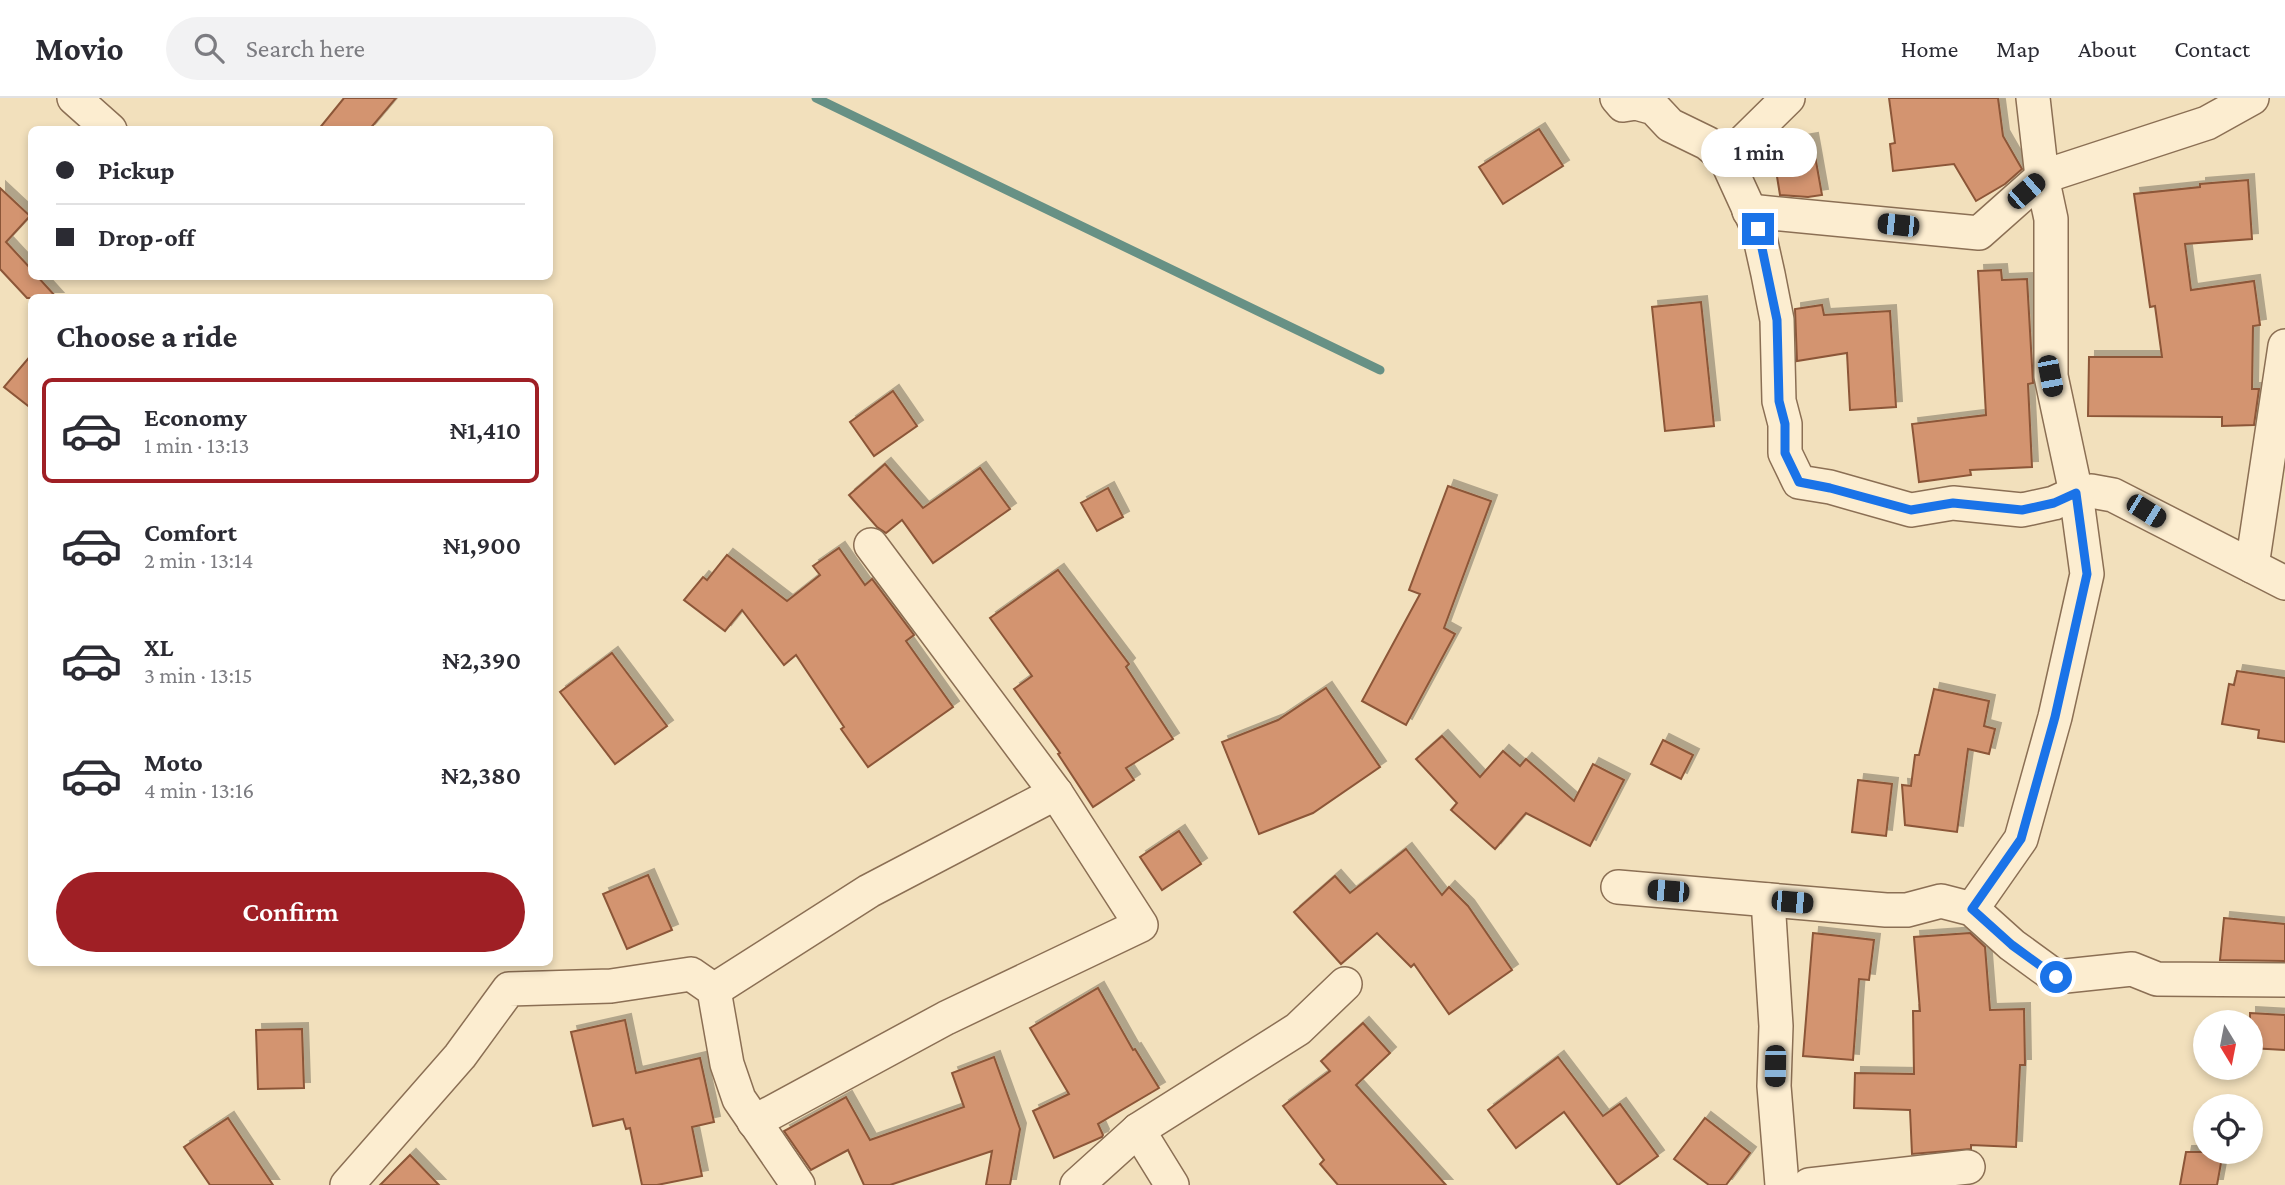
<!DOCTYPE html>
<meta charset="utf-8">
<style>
body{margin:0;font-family:"Crimson Pro",serif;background:#f2f2f3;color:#2b2b33;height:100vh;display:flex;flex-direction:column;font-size:26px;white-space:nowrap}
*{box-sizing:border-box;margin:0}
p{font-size:23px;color:#7c7c81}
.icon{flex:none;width:38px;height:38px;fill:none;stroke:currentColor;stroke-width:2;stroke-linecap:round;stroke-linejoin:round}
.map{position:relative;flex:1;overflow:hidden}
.side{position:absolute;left:28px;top:196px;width:525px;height:672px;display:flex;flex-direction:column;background:#fff;border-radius:10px;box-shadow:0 4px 10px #0003}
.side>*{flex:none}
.banner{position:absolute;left:28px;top:28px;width:525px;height:154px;border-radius:10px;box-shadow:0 4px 10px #0003;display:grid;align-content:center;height:154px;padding:0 28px;background:#fff}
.needle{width:46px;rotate:170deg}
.tools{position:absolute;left:2193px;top:912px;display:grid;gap:14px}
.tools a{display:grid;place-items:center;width:70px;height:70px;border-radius:50%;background:#fff;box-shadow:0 4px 10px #0003;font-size:35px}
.end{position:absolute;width:32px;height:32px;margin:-16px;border:9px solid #1a73e8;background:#fff;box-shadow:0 0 0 4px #fff}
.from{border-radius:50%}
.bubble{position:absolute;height:49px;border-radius:24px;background:#fff;box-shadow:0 4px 10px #0003;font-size:23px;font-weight:600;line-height:49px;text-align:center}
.car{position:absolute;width:21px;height:42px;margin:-21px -10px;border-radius:9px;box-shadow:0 0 5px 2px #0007;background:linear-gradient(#222 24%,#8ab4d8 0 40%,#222 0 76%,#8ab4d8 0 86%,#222 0)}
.banner b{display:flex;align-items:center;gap:24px;height:66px;font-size:26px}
.banner b+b{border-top:2px solid #e1e1e2}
.banner i{width:18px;height:18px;background:#2b2b33}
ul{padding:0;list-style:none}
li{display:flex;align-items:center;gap:21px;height:105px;margin:0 14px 10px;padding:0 14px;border:4px solid transparent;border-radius:10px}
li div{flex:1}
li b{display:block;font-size:26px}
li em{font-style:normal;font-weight:600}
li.active{border-color:#9f1f25}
li>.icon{width:63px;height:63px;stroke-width:1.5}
h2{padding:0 28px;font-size:32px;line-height:84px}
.primary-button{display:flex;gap:14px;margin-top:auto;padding:14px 28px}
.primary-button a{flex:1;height:80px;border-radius:42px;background:#9f1f25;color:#fff;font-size:28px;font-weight:600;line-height:80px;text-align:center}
header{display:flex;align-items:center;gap:42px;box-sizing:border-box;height:98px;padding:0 35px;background:#fff;border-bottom:2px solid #e1e1e2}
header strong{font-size:33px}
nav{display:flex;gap:38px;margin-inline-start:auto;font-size:24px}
.search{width:490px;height:63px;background:#f2f2f3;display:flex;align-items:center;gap:18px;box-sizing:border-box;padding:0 24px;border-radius:38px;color:#7c7c81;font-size:26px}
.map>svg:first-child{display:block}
</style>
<header>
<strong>Movio</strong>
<div class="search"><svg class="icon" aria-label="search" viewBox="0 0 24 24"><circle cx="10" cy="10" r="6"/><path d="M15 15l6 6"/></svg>Search here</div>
<nav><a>Home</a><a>Map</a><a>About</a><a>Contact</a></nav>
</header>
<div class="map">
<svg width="2285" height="1087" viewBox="0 0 2285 1087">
<defs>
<filter id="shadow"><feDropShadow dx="6" dy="-6" stdDeviation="0" flood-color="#0004"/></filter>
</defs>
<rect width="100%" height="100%" fill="#f2e0bc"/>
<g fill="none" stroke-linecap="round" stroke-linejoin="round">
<path stroke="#679185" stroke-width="9" d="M 816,0 L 1380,272"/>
</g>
<g fill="#d3946f" stroke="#8c5638" stroke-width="2" filter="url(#shadow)">
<path d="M 344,0 L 396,0 L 369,32 L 318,32 Z"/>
<path d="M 1889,0 L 1998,0 L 2003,38 L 2022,71 L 2005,86 L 1976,103 L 1954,66 L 1893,73 L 1890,46 L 1895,45 Z"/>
<path d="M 1539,31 L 1563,68 L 1503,106 L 1479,69 Z"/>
<path d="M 1812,41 L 1822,97 L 1808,99 L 1780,97 L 1772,48 Z"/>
<path d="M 2248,82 L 2252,141 L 2185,146 L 2191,192 L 2254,183 L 2260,227 L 2253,228 L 2252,291 L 2259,291 L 2254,327 L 2222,328 L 2222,319 L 2088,318 L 2089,259 L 2162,259 L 2155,208 L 2150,209 L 2134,96 L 2200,89 L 2200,86 Z"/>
<path d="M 0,90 L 30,118 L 6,144 L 32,172 L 32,178 L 37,178 L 57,200 L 27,200 L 0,171 Z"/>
<path d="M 2001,172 L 2002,182 L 2027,181 L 2033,285 L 2028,286 L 2032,369 L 1970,372 L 1971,377 L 1919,384 L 1912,326 L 1986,317 L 1978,173 Z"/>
<path d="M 1701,204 L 1714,328 L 1665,333 L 1652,209 Z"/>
<path d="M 1822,207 L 1824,217 L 1890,213 L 1896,309 L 1850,312 L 1847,255 L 1797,263 L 1795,211 Z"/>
<path d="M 32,256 L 32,311 L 4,289 Z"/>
<path d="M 893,293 L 917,328 L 874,358 L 850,324 Z"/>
<path d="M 885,366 L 923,410 L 980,370 L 1010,411 L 933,465 L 902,422 L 886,435 L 877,429 L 849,397 Z"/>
<path d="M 1448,388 L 1491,403 L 1444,530 L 1455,536 L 1406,627 L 1362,603 L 1420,496 L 1409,492 Z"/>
<path d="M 1108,390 L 1123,419 L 1097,433 L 1081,405 Z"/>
<path d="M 839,450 L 865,487 L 872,481 L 914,537 L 906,543 L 953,609 L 868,669 L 841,631 L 844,629 L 796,557 L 784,567 L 742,512 L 725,533 L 684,502 L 703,479 L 707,482 L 727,457 L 787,503 L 820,477 L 813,468 Z"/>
<path d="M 1058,472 L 1129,566 L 1126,569 L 1173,641 L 1126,670 L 1134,682 L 1093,709 L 1058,656 L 1060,655 L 1014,591 L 1032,578 L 990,520 Z"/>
<path d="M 612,555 L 667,628 L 615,666 L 560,594 Z"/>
<path d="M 2237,573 L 2285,580 L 2285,644 L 2258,640 L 2259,632 L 2222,626 L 2229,586 L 2234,587 Z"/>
<path d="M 1326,590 L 1380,669 L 1313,715 L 1259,736 L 1222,644 L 1278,622 Z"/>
<path d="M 1934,591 L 1989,603 L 1984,628 L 1995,631 L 1989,656 L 1968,651 L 1957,734 L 1905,727 L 1902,687 L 1911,688 L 1915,657 L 1919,657 Z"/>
<path d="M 1442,638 L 1480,679 L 1503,653 L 1520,668 L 1526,661 L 1574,703 L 1593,666 L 1624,682 L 1590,748 L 1526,715 L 1495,751 L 1451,712 L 1457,705 L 1416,661 Z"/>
<path d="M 1663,642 L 1693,657 L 1681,681 L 1651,666 Z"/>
<path d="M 1858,682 L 1892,686 L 1886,738 L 1852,734 Z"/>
<path d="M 1179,733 L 1201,766 L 1162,792 L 1140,759 Z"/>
<path d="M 1406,751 L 1442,797 L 1449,789 L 1468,808 L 1512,872 L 1449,916 L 1414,866 L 1411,869 L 1377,835 L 1341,866 L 1294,814 L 1335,778 L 1350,795 Z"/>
<path d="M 648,777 L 672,832 L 627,851 L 603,796 Z"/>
<path d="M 2224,820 L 2285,826 L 2285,863 L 2220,862 Z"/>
<path d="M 1813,835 L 1874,842 L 1869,882 L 1859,881 L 1853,962 L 1803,958 Z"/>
<path d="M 1970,835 L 1985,849 L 1990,912 L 2024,911 L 2025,967 L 2020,967 L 2016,1049 L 1971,1047 L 1971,1051 L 1912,1056 L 1910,1012 L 1854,1010 L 1855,975 L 1914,976 L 1913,913 L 1920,913 L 1914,839 Z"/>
<path d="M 1098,890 L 1133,952 L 1135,951 L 1159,990 L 1098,1026 L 1103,1037 L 1102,1039 L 1054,1060 L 1033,1013 L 1069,996 L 1030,930 Z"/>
<path d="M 2250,915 L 2285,917 L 2285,952 L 2250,950 Z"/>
<path d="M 625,922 L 636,975 L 700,960 L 714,1024 L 692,1029 L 702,1078 L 657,1087 L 642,1087 L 630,1030 L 626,1031 L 623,1021 L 593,1028 L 571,934 Z"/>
<path d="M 1363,925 L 1390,955 L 1356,987 L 1446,1087 L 1338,1087 L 1320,1066 L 1324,1062 L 1283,1008 L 1330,973 L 1321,963 Z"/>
<path d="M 302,931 L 304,990 L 258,991 L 256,932 Z"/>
<path d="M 994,959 L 1020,1031 L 1010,1087 L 986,1087 L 992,1053 L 890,1087 L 864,1087 L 848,1052 L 811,1072 L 784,1033 L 846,999 L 870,1042 L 964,1009 L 952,975 Z"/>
<path d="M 1558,959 L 1603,1018 L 1620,1006 L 1658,1058 L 1618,1087 L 1564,1014 L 1516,1050 L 1488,1012 Z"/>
<path d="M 228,1020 L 273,1087 L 210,1087 L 184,1049 Z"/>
<path d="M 1705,1020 L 1750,1055 L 1726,1087 L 1709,1087 L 1674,1061 Z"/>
<path d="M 2186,1054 L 2223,1054 L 2217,1087 L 2180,1087 Z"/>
<path d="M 410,1057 L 439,1087 L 380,1087 Z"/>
</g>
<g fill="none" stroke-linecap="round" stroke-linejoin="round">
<defs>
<g id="street">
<path d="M 74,0 L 110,32"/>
<path d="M 1617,0 L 1623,7 L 1636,5 L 1654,10 L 1670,27 L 1707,45 L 1726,61 L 1758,131 L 1768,176 L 1777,222 L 1779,303 L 1785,326 L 1785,355 L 1799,384 L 1830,389 L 1911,412 L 1953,405 L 2022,412 L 2054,405 L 2076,395 L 2091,393 L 2113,397 L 2285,485"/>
<path d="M 1726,61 L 1788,0"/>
<path d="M 1749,113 L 1979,135 L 2042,79 L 2207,25 L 2252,0"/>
<path d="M 2252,468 L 2285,248"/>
<path d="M 1618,789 L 1886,812 L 1907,812 L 1941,803 L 1972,811 L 2012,847 L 2056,879 L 2132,871 L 2157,881 L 2285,882"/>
<path d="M 1768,802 L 1776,928 L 1774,988 L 1782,1087"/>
<path d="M 1972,811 L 2021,741 L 2055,619 L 2087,476 L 2076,395 L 2051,278 L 2051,121 L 2042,79 L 2033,0"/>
<path d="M 714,892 L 869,793 L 1056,695"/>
<path d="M 754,1024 L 946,920 L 1141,827 L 1056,695 L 871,447"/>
<path d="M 1138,1032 L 1172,1087"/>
<path d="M 347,1087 L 460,958 L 509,891 L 611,888 L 691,876 L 714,892 L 727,966 L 739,1001 L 798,1087"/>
<path d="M 1077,1087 L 1138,1032 L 1298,931 L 1345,886"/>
<path d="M 1809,1087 L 1968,1069"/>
</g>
</defs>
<use href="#street" stroke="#8b6f54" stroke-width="36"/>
<use href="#street" stroke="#fcedd0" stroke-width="33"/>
</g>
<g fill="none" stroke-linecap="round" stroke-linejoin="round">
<path stroke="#1a73e8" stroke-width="9" d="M 1758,131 L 1777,222 L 1779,303 L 1785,326 L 1785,355 L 1799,384 L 1830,390 L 1911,412 L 1953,405 L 2022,412 L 2054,405 L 2076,395 L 2087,476 L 2055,619 L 2021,741 L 1972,811 L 2012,847 L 2056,879"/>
</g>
</svg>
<div class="tools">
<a><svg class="needle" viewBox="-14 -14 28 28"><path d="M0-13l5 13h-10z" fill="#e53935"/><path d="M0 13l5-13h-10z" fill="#7c7c81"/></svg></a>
<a><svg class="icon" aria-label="locate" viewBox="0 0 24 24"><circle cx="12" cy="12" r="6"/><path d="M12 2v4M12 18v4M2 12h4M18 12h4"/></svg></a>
</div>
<i class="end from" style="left:2056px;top:879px"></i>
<i class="end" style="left:1758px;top:131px"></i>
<div class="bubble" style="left:1701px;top:30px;width:116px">1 min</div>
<i class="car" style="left:2026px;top:93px;rotate:49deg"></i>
<i class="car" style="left:1898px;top:127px;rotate:276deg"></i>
<i class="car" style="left:2050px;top:278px;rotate:169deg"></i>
<i class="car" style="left:2146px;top:413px;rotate:122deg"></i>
<i class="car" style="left:1668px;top:793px;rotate:275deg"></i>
<i class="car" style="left:1792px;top:804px;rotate:95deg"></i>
<i class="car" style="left:1775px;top:968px;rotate:181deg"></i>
<div class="banner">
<b><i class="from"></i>Pickup</b>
<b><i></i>Drop-off</b>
</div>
<section class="side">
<h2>Choose a ride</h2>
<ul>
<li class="active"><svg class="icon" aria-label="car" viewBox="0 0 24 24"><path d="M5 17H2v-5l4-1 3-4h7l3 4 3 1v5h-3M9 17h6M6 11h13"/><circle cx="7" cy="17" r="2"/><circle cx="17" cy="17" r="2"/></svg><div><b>Economy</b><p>1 min · 13:13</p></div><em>₦1,410</em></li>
<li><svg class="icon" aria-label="car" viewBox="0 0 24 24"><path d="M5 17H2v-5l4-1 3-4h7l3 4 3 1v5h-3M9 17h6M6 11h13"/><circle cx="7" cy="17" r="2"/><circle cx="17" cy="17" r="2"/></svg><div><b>Comfort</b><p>2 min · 13:14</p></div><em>₦1,900</em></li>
<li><svg class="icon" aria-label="car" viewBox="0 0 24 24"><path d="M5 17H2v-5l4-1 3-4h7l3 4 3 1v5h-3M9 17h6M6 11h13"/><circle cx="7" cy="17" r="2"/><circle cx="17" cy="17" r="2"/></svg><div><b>XL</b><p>3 min · 13:15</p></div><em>₦2,390</em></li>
<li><svg class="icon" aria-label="car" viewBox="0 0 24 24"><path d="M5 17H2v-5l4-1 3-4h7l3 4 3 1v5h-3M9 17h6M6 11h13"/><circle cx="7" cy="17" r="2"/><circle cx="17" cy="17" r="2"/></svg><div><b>Moto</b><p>4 min · 13:16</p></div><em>₦2,380</em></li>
</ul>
<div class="primary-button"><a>Confirm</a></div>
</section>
</div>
